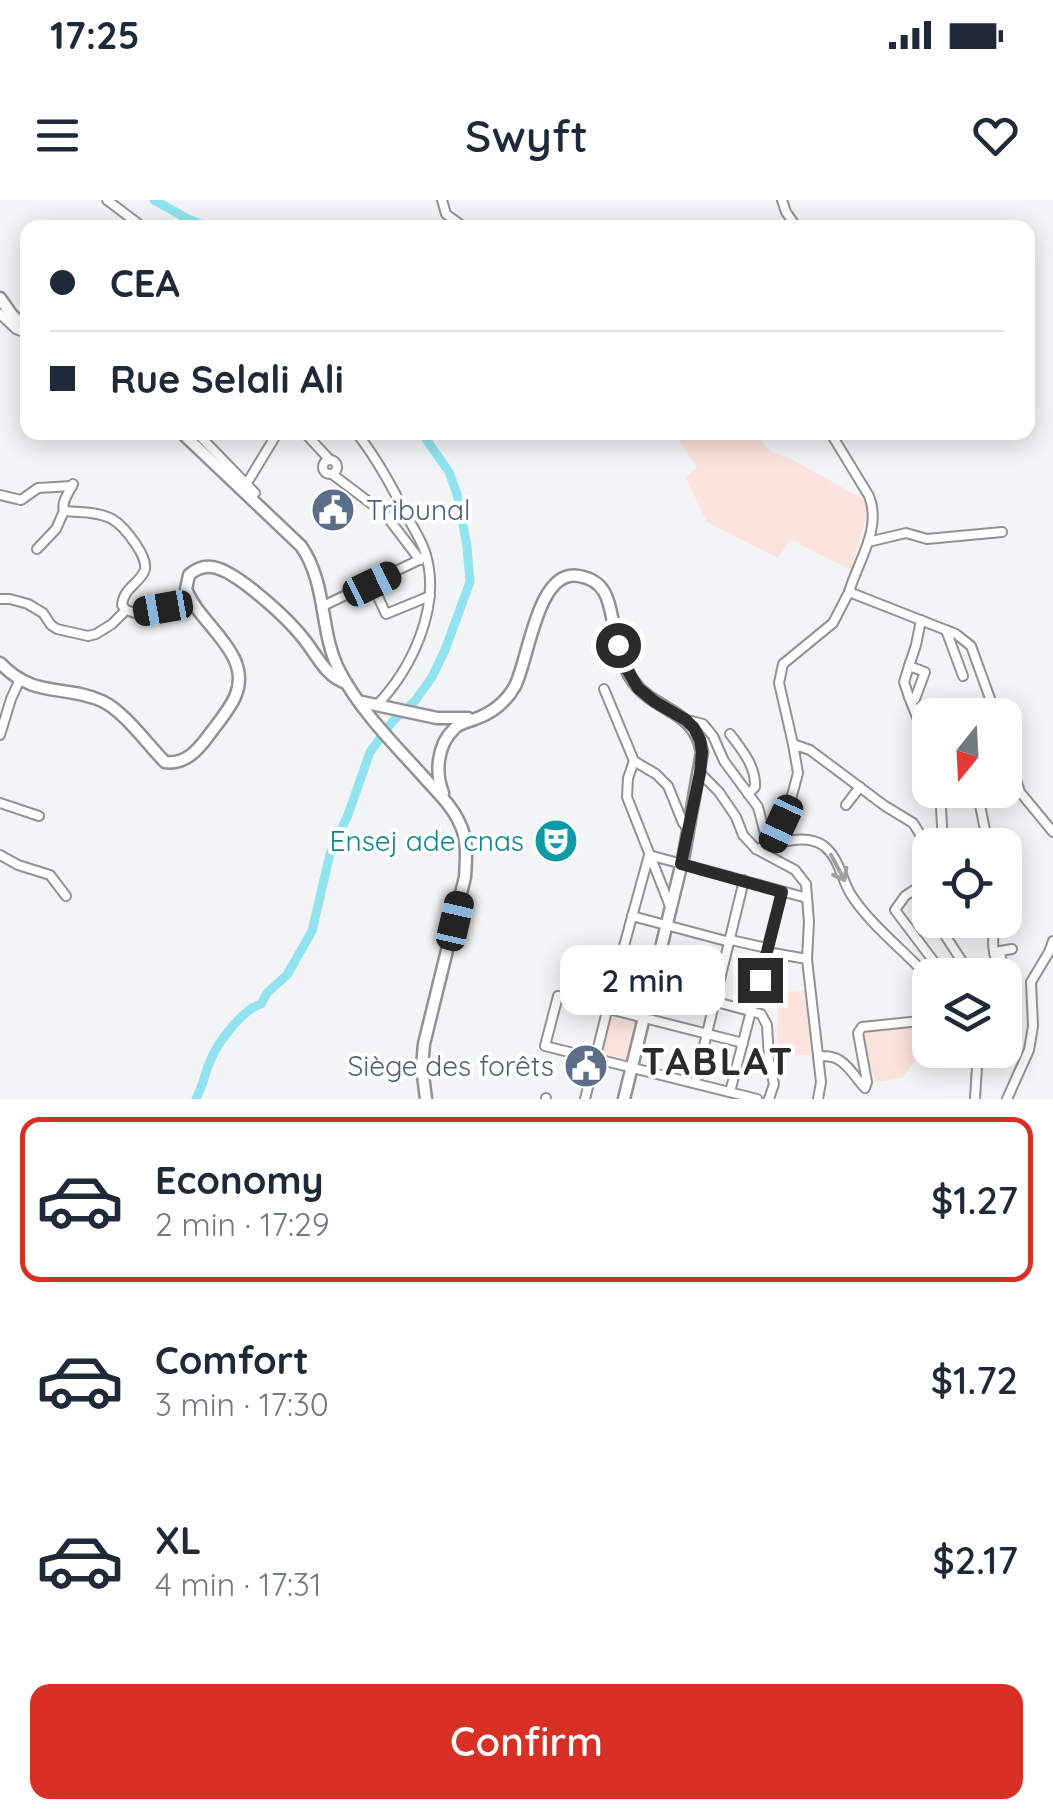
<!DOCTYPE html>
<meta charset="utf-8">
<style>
body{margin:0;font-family:Quicksand,sans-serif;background:#f2f2f3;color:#1f2937;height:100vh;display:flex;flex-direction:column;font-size:38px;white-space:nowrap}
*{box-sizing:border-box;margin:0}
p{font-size:32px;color:#747a83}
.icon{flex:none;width:55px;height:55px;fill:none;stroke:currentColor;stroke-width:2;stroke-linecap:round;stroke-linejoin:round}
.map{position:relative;height:899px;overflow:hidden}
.details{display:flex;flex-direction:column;background:#fff;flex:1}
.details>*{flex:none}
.banner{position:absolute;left:20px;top:20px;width:1015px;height:220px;border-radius:20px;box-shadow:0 5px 25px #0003;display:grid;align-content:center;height:220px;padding:0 30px;background:#fff}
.needle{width:65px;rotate:198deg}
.fabs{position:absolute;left:912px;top:498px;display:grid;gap:20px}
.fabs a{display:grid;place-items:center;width:110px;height:110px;border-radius:20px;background:#fff;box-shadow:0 5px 25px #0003;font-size:50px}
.end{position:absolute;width:45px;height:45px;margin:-22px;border:12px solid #2b2b2c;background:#fff;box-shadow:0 0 0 5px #fff}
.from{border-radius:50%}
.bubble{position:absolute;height:70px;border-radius:20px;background:#fff;box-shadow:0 5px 25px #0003;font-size:32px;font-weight:600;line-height:70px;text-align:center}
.car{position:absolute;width:30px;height:60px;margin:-30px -15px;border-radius:12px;box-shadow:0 0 8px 2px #0007;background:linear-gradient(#222 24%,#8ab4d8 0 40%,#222 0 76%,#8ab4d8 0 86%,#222 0)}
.banner b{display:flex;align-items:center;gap:35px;height:95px;font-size:38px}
.banner b+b{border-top:2px solid #e0e1e3}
.banner i{width:25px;height:25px;background:#1f2937}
ul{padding:18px 0 0;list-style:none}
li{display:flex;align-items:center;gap:30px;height:165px;margin:0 20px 15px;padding:0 10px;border:5px solid transparent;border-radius:20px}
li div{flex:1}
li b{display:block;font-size:38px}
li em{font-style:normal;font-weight:600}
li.selected{border-color:#d93025}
li>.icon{width:90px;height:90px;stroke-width:1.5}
.action{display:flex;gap:20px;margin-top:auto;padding:20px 30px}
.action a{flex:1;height:115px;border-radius:20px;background:#d93025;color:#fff;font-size:40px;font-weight:600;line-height:115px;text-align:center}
.status{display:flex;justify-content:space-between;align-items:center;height:70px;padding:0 50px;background:#fff;direction:ltr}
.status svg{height:28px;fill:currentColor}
header{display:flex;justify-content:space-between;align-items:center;height:130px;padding:0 30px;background:#fff;font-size:45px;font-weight:600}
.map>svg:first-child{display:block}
</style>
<div class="status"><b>17:25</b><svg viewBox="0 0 49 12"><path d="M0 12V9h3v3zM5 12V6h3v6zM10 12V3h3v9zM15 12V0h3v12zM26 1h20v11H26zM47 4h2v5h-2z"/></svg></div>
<header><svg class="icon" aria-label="menu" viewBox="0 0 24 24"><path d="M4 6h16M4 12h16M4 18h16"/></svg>Swyft<svg class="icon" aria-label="heart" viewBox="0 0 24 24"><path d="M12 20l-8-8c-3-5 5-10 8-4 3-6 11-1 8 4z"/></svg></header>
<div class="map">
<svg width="1053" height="899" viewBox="0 0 1053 899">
<rect width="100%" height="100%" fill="#f3f4f5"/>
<g fill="#fde3dd">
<path d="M 680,232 L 753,233 L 773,253 L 791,259 L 861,298 L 869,307 L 851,370 L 790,339 L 778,358 L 707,322 L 686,278 L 697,267 L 676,236 Z"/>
<path d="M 808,791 L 811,855 L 777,856 L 778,792 Z"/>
<path d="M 610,811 L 638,819 L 628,860 L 600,853 Z"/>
<path d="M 930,818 L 930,845 L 921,852 L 902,878 L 876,882 L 859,831 Z"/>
</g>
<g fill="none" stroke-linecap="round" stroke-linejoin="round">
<g stroke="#91e4ef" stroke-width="9">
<path d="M 154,0 L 188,19 L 211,28"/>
<path d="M 196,899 C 203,886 205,872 211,859 C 218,842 243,809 261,804 L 267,793 L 287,775 L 312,731 L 330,654 L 348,615 L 370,552 L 392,522 L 415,501 L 432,477 L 445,450 L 470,382 L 467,346 L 457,294 L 449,272 L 421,232"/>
</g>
<defs>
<g id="minor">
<path d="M 107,0 L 144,28"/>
<path d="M 442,0 L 446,14 L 465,28"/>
<path d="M 782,0 L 786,12 L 797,28"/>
<path d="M 0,114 L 16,129 L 28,134"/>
<path d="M 196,232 L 255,293"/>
<path d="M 304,232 L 330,260"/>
<path d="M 356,232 C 378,260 393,289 409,320 C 415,331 423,343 426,355 C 441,407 412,469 376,506"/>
<path d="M 830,232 L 869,296 C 882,329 858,361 849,392"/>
<circle cx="330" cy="267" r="7"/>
<path d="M 332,274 L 385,314 L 420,360"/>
<path d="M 244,288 L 278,232"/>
<path d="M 0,295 L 21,300 L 38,288 L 72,286"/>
<path d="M 64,311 C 61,302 69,292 73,284"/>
<path d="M 868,342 L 906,333 L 927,339 L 1002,332"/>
<path d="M 37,349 L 56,329 L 64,311 C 79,312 99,312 112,319 C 124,326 151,359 144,372 C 137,385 124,388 122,405 L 126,410 L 135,413 L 192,403"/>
<path d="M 372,384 L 386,414 L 430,396"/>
<path d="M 0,399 L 10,399 L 28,404 L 43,413 L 51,425 L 57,429 L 88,436 L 96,434 L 112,424 L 126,410"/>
<path d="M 323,406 L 423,358"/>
<path d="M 921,420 L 916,445 L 909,466 L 925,472 L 915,499 L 909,497 L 930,550"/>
<path d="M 946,430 L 963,476"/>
<path d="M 909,466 L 904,482 L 909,497"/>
<path d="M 604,489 L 634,561 L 656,574 L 668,586 L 683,623 L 689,630"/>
<path d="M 687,520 L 703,524 L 713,536 L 724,561 L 758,607 L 768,645"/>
<path d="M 730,534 C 742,550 756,566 755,587 L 748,594"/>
<path d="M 0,535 L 11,499 L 20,479"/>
<path d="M 793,544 L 779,483 L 783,464 L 833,423 L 849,392 L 956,434 L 971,446 L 996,515"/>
<path d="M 1005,545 L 1020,592 L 1053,632"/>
<path d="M 634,561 L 628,578 L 627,597 L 670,706"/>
<path d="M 700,573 L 719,592 L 736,617 L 743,635 L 756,649 L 795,670 L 806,684 L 809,722 L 807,759 L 821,882 L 818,899"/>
<path d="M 940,590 L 943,645"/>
<path d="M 977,590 L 988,645"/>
<path d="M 0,603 L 39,616"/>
<path d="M 846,605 L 860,587"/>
<path d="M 771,645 L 790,603 L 798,573 L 793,544 L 810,550 L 885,606 L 913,623 L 925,642 L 930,656"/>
<path d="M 756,649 C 776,644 805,632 824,646 C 839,658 841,677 850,693 C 868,723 906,752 930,779"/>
<path d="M 0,655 L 18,665 L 50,675 L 66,696"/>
<path d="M 649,655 L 807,698"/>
<path d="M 930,675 L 929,680 L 905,696 L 895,710 L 944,775"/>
<path d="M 927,682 L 930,701"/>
<path d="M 632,716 L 726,741 L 731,740 L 767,748"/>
<path d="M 935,720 L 971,775"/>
<path d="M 996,720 C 991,742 992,754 1002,775"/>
<path d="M 767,752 L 807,759"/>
<path d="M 598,770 L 761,814 L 767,825 L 769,860 L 774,884 L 769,899"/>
<path d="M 1003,770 L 1000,751 L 1012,749"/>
<path d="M 1005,781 C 1010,795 1012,810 1005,824"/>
<path d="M 743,843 L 558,796 L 545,846 L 757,899"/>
<path d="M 818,857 C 843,852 851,873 865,888 L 867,882 L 858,833 L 862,827 L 930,820"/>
<path d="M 695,883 L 744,680"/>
<path d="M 730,892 L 782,692"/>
<path d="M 546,899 L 546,898"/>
<path d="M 585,899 L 616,775 L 649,655"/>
<path d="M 975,899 L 978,850"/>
<path d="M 1007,899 L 1029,850 L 1033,826 L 1031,782 L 1049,752 L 1053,741"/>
</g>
<g id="major">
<path d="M 0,98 L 12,115 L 28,130"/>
<path d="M 181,232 L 301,346 C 328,385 319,433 340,472 C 360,510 393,543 422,575 C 435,590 452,605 460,624 C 468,640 466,660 465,677 L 424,844 L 422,867 L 426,899"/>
<path d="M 0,463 C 34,499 64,484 102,501 C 125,512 147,544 165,562 C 185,565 198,550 209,535 C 218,523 229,510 235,497 C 254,454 200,426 186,389 L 189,375 C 196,369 202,366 211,367 C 234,368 288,419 303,438 C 317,455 325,476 346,483"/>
<path d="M 362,502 L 437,518 L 468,518"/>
<path d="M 443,593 C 435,573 437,545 454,529 C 459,523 468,522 475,519 C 492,513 506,502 515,486 C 529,459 537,368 579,376 C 608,381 609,403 614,427 C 618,444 622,463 631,478 C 652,512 694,507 702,552 L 684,654 L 624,899"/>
</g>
</defs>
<use href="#minor" stroke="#919294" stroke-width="12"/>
<use href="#major" stroke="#919294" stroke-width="15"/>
<use href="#minor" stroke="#fff" stroke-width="8"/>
<use href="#major" stroke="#fff" stroke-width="10"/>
</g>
<defs><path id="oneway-shaft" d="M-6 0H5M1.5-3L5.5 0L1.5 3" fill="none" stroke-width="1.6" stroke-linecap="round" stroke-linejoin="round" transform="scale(2.5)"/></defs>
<use stroke="#a0a0a0" href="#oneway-shaft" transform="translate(838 668) rotate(62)"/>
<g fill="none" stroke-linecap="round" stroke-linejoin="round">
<path stroke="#2b2b2c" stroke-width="12" d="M 618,445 L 628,471 L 638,488 L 655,502 L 686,520 L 694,528 L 700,540 L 702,552 L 700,573 L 681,664 L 782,692 L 760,780"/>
</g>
<defs>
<symbol id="civic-disc" viewBox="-11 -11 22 22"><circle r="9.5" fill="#5c6f8a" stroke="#fff"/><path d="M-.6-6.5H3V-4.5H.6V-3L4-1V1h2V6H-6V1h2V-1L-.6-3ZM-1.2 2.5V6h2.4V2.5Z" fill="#fff"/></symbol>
<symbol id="theatre-disc" viewBox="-11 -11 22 22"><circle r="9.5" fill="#0f9aa8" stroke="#fff"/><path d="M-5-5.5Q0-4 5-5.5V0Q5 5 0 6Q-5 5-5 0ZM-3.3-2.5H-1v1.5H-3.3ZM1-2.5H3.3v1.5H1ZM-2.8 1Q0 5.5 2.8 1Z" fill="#fff"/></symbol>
</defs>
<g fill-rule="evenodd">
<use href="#civic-disc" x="308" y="285" width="50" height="50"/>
<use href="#theatre-disc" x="531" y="616" width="50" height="50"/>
<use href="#civic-disc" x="561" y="841" width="50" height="50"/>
</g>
<g text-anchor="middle" stroke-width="8" stroke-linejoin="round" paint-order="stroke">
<g font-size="28" fill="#4e5e75" stroke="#fff" text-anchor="start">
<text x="366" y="320">Tribunal</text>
<text x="554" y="876" text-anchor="end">Siège des forêts</text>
</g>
<g font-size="28" fill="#0d838f" stroke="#fff" text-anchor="end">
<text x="524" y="651">Ensej ade cnas</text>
</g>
<g font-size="38" font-weight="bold" letter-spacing="2.5" fill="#2b2b2c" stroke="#fff">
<text x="718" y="875">TABLAT</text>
</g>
</g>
</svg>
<div class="fabs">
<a><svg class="needle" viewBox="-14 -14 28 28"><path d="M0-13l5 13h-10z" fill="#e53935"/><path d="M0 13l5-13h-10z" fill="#747a83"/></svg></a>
<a><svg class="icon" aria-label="locate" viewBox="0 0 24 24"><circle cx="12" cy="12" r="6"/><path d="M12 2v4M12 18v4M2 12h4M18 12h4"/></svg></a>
<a><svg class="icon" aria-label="layers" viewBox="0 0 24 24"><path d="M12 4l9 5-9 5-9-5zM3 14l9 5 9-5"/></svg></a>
</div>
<i class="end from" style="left:618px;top:445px"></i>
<i class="end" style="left:760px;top:780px"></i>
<div class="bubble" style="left:560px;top:745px;width:165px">2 min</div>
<i class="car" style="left:372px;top:384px;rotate:64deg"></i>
<i class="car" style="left:163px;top:408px;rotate:260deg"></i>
<i class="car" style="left:781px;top:624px;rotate:205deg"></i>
<i class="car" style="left:455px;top:721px;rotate:13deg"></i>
<div class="banner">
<b><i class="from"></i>CEA</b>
<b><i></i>Rue Selali Ali</b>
</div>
</div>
<section class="details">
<ul>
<li class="selected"><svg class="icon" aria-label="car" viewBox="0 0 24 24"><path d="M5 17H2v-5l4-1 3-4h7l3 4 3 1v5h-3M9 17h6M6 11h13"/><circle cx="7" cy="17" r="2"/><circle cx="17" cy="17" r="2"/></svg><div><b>Economy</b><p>2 min · 17:29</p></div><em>$1.27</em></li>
<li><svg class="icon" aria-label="car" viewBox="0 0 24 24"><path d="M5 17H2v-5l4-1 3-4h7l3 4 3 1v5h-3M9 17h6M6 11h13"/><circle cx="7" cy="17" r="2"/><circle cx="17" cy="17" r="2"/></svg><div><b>Comfort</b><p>3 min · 17:30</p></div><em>$1.72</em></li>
<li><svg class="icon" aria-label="car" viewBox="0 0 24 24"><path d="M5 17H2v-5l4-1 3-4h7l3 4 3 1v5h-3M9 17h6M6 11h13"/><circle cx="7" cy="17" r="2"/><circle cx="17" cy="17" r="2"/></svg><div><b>XL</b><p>4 min · 17:31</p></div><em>$2.17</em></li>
</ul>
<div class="action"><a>Confirm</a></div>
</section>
